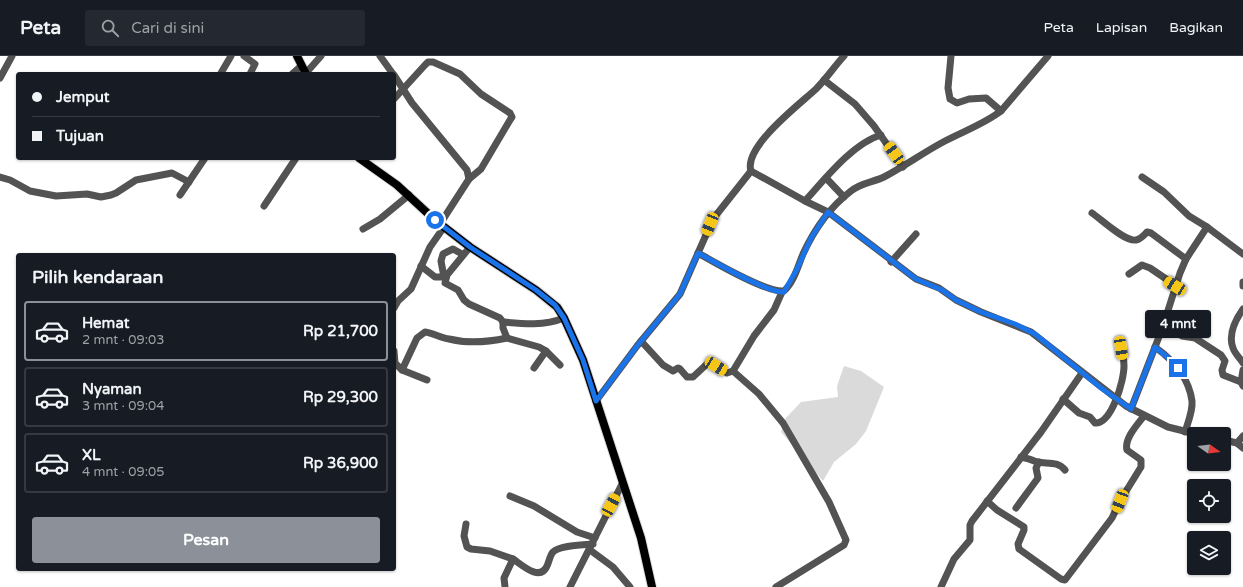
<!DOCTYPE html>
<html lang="id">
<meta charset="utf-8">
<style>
body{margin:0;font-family:"Varela Round",sans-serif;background:#242831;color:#f1f3f6;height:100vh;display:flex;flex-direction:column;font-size:15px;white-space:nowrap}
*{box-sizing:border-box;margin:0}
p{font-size:13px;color:#9ea1a6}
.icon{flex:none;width:22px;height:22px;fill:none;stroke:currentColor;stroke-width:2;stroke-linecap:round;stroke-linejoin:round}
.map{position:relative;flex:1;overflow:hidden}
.side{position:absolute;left:16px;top:197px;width:380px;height:318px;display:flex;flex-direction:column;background:#171b24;border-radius:4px;box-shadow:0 1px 3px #0004}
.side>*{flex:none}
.banner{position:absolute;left:16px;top:16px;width:380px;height:88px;border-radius:4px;box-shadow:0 1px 3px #0004;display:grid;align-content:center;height:88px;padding:0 16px;background:#171b24}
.needle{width:26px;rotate:104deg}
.buttons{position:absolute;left:1187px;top:371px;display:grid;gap:8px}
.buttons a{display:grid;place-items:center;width:44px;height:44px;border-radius:4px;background:#171b24;box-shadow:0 1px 3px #0004;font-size:20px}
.end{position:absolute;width:18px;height:18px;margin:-9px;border:5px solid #1a73e8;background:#fff;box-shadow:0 0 0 2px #fff}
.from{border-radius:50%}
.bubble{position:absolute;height:28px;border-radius:4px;background:#171b24;box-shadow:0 1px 3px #0004;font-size:13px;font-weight:700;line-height:28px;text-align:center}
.car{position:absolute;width:12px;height:24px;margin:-12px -6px;border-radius:5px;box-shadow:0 0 3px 1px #0007;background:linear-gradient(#f5c518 24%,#345 0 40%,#f5c518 0 76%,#345 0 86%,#f5c518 0)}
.banner b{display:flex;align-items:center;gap:14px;height:38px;font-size:15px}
.banner b+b{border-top:1px solid #363941}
.banner i{width:10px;height:10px;background:#f1f3f6}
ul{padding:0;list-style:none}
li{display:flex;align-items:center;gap:12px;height:60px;margin:0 8px 6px;padding:0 8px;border:2px solid #363941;border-radius:4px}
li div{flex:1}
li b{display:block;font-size:15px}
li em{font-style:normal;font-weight:700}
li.selected{border-color:#8c9099}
li>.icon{width:36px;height:36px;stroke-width:1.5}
h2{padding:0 16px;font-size:18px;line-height:48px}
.primary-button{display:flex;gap:8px;margin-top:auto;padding:8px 16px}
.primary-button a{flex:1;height:46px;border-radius:4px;background:#8c9099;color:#fff;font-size:16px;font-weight:700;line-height:46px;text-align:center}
header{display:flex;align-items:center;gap:24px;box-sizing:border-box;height:56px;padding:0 20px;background:#171b24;border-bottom:1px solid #363941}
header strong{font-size:19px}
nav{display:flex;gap:22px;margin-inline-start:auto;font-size:14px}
.search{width:280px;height:36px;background:#242831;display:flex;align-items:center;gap:10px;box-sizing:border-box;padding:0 14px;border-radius:4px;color:#9ea1a6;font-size:15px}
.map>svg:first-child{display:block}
</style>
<header>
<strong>Peta</strong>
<div class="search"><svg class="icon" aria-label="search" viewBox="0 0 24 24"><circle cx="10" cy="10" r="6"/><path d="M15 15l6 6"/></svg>Cari di sini</div>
<nav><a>Peta</a><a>Lapisan</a><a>Bagikan</a></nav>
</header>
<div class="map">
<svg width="1243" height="531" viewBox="0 0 1243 531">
<rect width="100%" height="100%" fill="#fff"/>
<path fill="#dadada" d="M 844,310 L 861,315 L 884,331 L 866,375 L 856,388 L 834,406 L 823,425 L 781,376 L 785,363 L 801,346 L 838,341 L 837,330 Z"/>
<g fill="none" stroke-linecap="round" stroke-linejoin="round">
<defs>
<g id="major">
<path d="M 297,0 L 306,18"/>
<path d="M 359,102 L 397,129 L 435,164 L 470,191 L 536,234 L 557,251 L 564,262 L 583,304 L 641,482 L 652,531"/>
</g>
</defs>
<use href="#major" stroke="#dbdbdb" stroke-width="10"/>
<g stroke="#535353" stroke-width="7">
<path d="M 244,0 L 255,8 L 250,18"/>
<path d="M 380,0 L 393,18"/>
<path d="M 951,0 L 948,32 L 950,43 L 957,47 L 969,43 L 986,42 L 1001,55"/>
<path d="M 221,17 L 231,0"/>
<path d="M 306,17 L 321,0"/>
<path d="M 292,18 L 301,10"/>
<path d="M 394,19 L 412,47 L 467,114 L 469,123 L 440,168"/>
<path d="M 0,22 L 12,0"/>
<path d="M 824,24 L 855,48 L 874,70 L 903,111"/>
<path d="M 394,43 L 425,9 L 428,6 L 433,6 L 460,18 L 481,38 L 510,57 L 512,61 L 510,64 L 481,113 L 469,123"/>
<path d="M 751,115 C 743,91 800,48 816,33 C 826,23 834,11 844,0"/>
<path d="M 0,121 L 10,124 L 30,135 L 56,140 L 87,138 L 101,141 L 111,139 L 116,137 L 136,124 L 172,117 L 189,126"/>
<path d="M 1142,121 L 1164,136 L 1189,160 L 1207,171"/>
<path d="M 826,122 L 844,141"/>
<path d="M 180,139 L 205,102"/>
<path d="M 805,145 C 824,124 853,87 881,79"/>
<path d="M 264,150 L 296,102"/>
<path d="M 1092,157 C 1102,164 1125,186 1136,184 C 1141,183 1144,179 1147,176 L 1151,177 L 1186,203"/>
<path d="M 363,173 L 380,163 L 409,139"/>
<path d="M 470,191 L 447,219 L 445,227 L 458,234 L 464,244 L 469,248 L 500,262 L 503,266 L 503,272 L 507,282 L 539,291 L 546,295 L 560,309"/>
<path d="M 698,197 C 714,206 767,237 784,235 C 794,226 798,210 803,198 C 814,174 830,151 851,135 C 860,127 874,126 884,121 C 905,110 924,96 945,85 C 964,75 984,68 1001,55 L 1048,0"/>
<path d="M 891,206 L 916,178"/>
<path d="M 421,210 L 435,221 L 446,221"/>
<path d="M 1129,218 L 1142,209 L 1150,212 L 1175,229"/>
<path d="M 444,221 L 441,205 L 443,198 L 453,193 L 462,198"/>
<path d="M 1243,226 L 1243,230"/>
<path d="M 394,252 L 398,245 L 411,233 L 430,191 L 444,171"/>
<path d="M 1243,253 C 1236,263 1228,279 1233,292 C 1235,298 1240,302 1243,307"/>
<path d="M 503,266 C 524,268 544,270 564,262"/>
<path d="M 1163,270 L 1182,280 L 1195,282 L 1221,299 L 1225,305 L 1222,314 L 1223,319 L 1241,326"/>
<path d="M 641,285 L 663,309 L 673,315 L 678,312 L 680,313 L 687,321 L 693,321 L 708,307 L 713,308 L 727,317 L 733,315"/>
<path d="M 1155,291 C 1173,304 1189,322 1192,345 C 1193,355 1188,366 1185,376"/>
<path d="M 394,295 L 395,307 L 402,314 L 427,324"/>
<path d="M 534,312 L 546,295"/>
<path d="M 402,314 L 417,282 L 425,276 C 433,277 441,282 449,283 C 469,288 488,286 507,282"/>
<path d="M 1243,330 L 1241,326 L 1243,314"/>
<path d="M 1063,343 L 1079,357 L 1090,361 L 1095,367 C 1112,368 1124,324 1124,310 C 1124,302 1122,293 1119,286"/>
<path d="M 596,345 L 637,290 L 680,238 L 713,163 L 751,115 L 805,145 L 828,156 L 916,223 L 939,232 L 956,244 L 981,256 L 1031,276 L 1126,350 L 1168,371 L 1196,378"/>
<path d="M 1131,353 L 1162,273 L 1180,217 L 1186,203 L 1207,171 L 1243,198"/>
<path d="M 1224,384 L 1237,387 L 1243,392"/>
<path d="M 1237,387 L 1243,380"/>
<path d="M 1021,401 C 1026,402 1032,404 1037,406 C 1048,408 1058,405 1065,414"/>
<path d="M 510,440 L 534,450 L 577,476 L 595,482"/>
<path d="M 987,445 L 997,454 L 1024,471 L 1024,474 L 1018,488 L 1019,493 L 1061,523 L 1065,524 L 1112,462 L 1120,445 L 1141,411 L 1141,404 L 1127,394 C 1124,383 1137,369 1144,360"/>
<path d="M 1016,452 L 1038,422 L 1036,412 L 1039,406"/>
<path d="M 466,468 L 464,480 L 467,491 L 471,493 L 490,495 L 513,503"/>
<path d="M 590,494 L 613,511 L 630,531"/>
<path d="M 505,531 L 504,522 L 513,503 C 522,509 540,526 547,510 C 549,506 550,499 553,496 C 560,489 583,489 593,488"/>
<path d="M 570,531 L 622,428"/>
<path d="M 776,531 L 844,489 L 846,484 L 829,446 L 783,367 L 759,338 L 733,315 L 754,280 L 774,254 L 782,236"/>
<path d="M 941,531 L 954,503 L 970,484 L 970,469 L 972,465 L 1041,376 L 1082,317"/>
</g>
<use href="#major" stroke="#000" stroke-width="8"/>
</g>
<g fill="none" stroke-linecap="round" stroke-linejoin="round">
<path stroke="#1a73e8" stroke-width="5" d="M 435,164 L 470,191 L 536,234 L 555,249 L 564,262 L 583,304 L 596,345 L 637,290 L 680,238 L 698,197 C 715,206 767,237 784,236 L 797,213 L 811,182 L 828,156 L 916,223 L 942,234 L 956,244 L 981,256 L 1015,268 L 1035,278 L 1101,332 L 1131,353 L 1155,291 L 1172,305 L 1178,312"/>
</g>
</svg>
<div class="buttons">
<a><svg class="needle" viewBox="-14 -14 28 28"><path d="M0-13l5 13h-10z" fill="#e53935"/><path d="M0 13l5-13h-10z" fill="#9ea1a6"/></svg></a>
<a><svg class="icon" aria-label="locate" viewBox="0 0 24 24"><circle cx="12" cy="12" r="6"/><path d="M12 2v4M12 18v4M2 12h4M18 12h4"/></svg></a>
<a><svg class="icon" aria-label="layers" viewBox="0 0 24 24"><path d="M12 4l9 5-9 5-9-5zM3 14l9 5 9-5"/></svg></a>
</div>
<i class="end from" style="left:435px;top:164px"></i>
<i class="end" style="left:1178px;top:312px"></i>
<div class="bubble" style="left:1145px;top:254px;width:66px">4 mnt</div>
<i class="car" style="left:894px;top:97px;rotate:324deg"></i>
<i class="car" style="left:710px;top:168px;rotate:202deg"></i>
<i class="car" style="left:1175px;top:230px;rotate:302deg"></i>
<i class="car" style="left:1121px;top:292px;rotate:171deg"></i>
<i class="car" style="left:716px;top:310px;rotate:122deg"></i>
<i class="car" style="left:1120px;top:445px;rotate:201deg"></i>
<i class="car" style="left:611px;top:449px;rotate:28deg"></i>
<div class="banner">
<b><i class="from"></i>Jemput</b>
<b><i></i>Tujuan</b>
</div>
<section class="side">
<h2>Pilih kendaraan</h2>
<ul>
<li class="selected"><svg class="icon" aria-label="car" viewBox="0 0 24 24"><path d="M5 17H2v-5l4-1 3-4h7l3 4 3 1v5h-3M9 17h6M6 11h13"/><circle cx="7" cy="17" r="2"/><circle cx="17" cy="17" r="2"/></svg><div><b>Hemat</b><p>2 mnt · 09:03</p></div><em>Rp 21,700</em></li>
<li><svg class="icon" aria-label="car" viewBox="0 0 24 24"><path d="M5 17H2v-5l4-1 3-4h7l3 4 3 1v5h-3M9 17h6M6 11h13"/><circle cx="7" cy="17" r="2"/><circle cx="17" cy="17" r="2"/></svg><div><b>Nyaman</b><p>3 mnt · 09:04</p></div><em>Rp 29,300</em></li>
<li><svg class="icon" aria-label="car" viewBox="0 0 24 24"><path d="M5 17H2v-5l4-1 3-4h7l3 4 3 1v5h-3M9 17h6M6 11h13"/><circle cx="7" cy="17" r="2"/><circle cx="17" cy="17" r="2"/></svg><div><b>XL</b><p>4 mnt · 09:05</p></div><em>Rp 36,900</em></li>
</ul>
<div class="primary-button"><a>Pesan</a></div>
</section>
</div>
